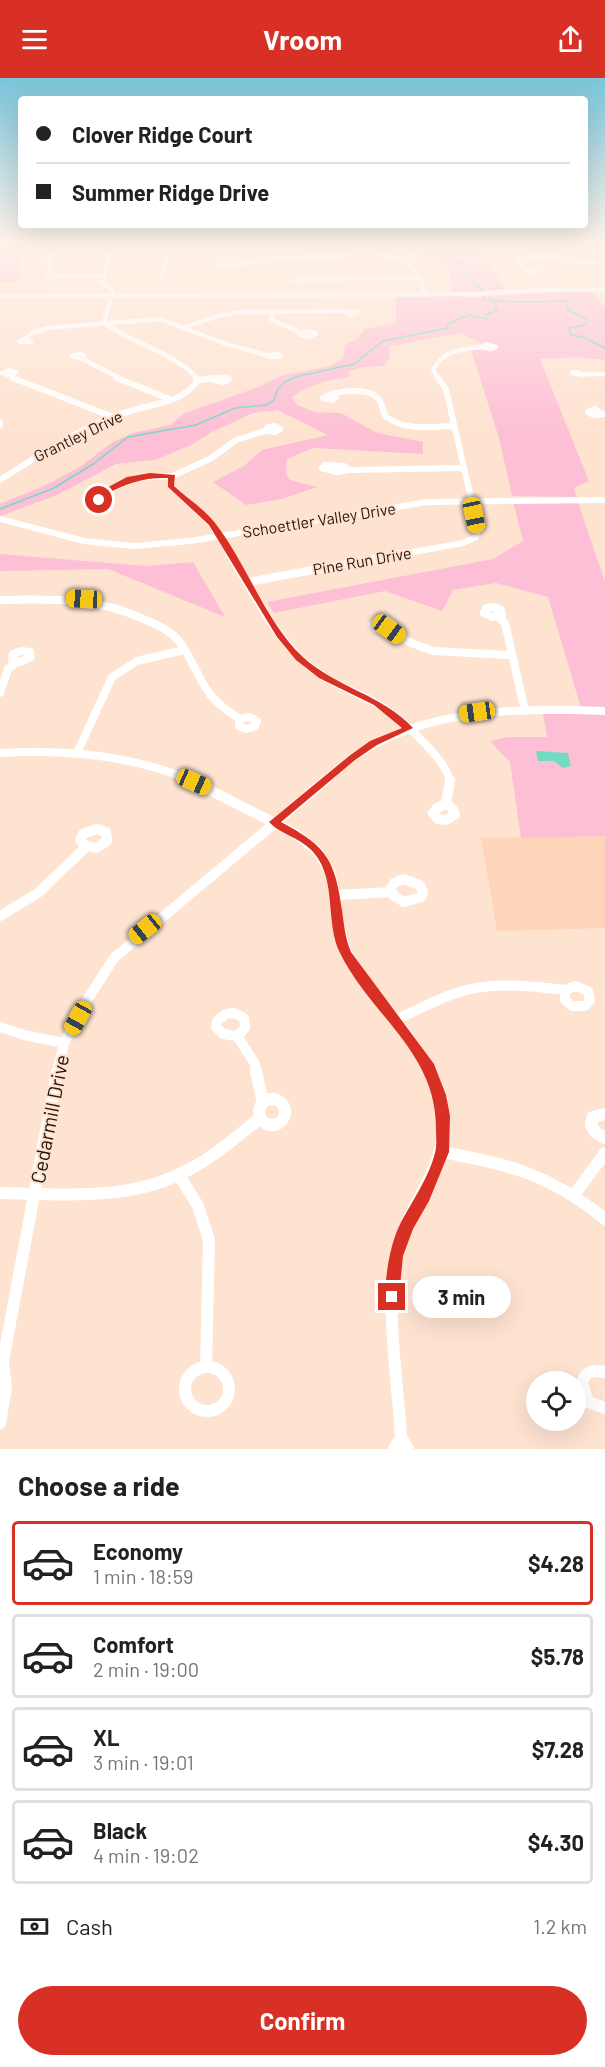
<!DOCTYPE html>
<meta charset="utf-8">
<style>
body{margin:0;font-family:Barlow,sans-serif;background:#f2f2f2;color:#222;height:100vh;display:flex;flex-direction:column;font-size:22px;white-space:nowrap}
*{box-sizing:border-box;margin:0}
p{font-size:20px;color:#767676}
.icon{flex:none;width:33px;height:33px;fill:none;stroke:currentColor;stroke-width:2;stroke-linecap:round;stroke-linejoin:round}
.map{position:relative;height:1371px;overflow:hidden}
.details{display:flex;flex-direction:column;background:#fff;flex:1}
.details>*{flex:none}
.top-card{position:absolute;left:18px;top:18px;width:570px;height:132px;border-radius:6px;box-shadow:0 6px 24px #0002;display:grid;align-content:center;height:132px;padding:0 18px;background:#fff}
.tools{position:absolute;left:526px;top:1293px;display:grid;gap:12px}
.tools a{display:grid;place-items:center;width:60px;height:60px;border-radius:50%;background:#fff;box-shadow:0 6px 24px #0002;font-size:30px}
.end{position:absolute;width:27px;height:27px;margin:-14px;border:8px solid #d93025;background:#fff;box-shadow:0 0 0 3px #fff}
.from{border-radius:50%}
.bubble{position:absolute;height:42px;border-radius:21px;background:#fff;box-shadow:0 6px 24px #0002;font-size:20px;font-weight:700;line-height:42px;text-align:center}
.car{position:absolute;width:18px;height:36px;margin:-18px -9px;border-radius:8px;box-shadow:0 0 4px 2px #0007;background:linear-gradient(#f5c518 24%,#345 0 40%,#f5c518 0 76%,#345 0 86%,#f5c518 0)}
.top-card b{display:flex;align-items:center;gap:21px;height:57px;font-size:22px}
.top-card b+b{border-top:2px solid #e0e0e0}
.top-card i{width:15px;height:15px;background:#222}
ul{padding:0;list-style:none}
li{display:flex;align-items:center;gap:18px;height:84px;margin:0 12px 9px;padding:0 6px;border:3px solid #e0e0e0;border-radius:6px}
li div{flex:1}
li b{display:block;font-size:22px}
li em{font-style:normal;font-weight:700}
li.on{border-color:#d93025}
li>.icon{width:54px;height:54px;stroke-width:1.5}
h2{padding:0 18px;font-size:27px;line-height:72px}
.pay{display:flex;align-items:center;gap:15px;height:66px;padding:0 18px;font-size:22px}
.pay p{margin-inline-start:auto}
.action{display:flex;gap:12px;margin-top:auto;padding:12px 18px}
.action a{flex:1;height:69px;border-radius:36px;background:#d93025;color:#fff;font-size:24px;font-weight:700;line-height:69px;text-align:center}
header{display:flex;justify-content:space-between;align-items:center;height:78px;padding:0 18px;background:#d93025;color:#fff;font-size:27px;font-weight:700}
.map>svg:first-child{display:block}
</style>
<header><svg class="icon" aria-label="menu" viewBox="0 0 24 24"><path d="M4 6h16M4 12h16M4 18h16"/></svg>Vroom<svg class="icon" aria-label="share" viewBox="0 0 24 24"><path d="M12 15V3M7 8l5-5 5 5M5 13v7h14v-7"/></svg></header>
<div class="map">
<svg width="605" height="1371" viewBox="0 0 605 1371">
<rect width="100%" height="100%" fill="#fee3d1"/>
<path fill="#fed5b9" d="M 605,758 L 605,850 L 497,853 L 481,760 Z"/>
<g fill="#fdbfd5">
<path d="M 0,165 L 19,165 L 21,204 L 0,204 Z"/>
<path d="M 365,165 L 476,165 L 506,211 L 453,215 C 452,209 451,201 449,196 C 436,172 387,169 365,165 Z"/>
<path d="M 591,213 L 605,229 L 605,282 L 579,279 L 540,281 L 589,403 L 574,410 L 577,419 L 512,418 L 499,360 L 471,272 L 492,272 L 499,269 L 495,266 L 483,266 L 461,255 L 389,268 L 390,280 L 383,288 L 362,289 L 348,294 L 350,299 C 327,302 310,306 292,319 L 297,327 L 315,334 L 341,335 L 377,355 L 423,364 L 423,376 L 313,370 L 287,381 L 286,395 L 290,402 L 317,409 L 282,421 L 246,427 L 213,404 L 244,388 L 262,372 L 328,357 L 277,332 L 253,335 L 212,354 L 191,367 L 155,382 L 116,386 L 57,417 L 0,438 L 0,426 L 44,408 L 80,389 L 113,364 L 133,355 L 170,347 L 185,335 L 256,310 L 281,298 L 330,288 L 343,281 L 345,267 L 358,260 L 365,251 L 396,245 L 396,218 L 466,218 L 470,220 L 469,219 Z"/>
<path d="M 513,423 L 578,424 L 605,504 L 605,630 L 581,630 L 548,519 L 496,505 L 453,512 L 442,533 L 385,513 L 274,535 L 267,524 L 493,481 L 523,463 Z"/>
<path d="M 0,476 L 145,488 L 193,484 L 225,539 L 108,491 L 0,493 Z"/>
<path d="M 543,636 L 605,636 L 605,758 L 521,760 L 510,684 L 490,663 L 508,659 L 547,659 Z"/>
</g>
<path fill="#74dbc2" d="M 536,673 L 568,675 L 571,688 L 563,690 L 554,683 L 538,683 Z"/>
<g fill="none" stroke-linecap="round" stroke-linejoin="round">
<g stroke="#74dbc2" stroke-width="1.5">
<path d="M 442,165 L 442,169 L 450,174 L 442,178 L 462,184 L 468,193 L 466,197 L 485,216 L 483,221 C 505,226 543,223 567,223 L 567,231 L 587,242 L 585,247 L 569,250 L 571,257 L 583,259 L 605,270"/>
<path d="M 0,431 L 54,410 L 93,386 L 128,359 L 196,347 L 235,330 L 266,327 L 274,322 L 278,311 L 285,304 L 295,299 L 354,286 L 383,263 L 448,250 L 448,246 L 469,237 L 486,241 L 486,237 L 497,232 L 494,228 L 496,224"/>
</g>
<g stroke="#fff" stroke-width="4.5">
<path d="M 102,165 L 111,169 L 111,174 L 102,205 L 111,211 L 112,216 L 104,245 C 133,266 174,274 198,301"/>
<path d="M 332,165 C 364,175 422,172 424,216"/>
<path d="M 539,165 C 554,186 582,184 605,185"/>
<path d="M 109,168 L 222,165"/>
<path d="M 49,175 L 50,190 L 54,196"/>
<path d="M 221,187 L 230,188 L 217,189 Z"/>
<path d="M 230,188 L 268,181 L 341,178 L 360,173"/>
<path d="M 526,191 L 517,181 L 552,177"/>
<path d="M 526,191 L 539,193 L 530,195 Z"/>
<path d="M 54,196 L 61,198 L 47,199 Z"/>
<path d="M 161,197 L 170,167"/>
<path d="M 61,198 L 103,198"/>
<path d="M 300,200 L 306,201 L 300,204 L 294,202 Z"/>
<path d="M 305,201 L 421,200"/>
<path d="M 0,218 L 477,216 L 553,211 L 605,212"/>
<path d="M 272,233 L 272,242 L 300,254"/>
<path d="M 343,233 L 358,234 L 350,237 Z"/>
<path d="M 185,249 L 218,238 L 240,234 L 343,233"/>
<path d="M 310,253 L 316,256 L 308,259 L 299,256 Z"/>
<path d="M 26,260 L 32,255 L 47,250 L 160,241 L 223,265 L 270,278"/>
<path d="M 26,260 L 31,264 L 19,264 Z"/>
<path d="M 486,266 L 496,269 L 490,271 L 483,269 Z"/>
<path d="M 79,276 L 84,277 L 81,280 L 72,278 Z"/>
<path d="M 274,276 L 280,277 L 281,279 L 269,279 Z"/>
<path d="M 81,280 L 121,301"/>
<path d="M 9,292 L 16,294 L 8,297 L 2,295 Z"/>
<path d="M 575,294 L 584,297 L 572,295 Z"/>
<path d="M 10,296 L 17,301"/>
<path d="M 584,296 L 605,296"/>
<path d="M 205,301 L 222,299 L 228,301"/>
<path d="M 439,301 L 433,293 C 441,272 463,271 483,269"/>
</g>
<g stroke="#fff" stroke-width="6">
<path d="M 13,300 L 113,339"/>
<path d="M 117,300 L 172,322"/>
<path d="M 198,302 L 215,300"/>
<path d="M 214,302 L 223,304 L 229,301 L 226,300"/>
<path d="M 333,317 L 336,319 L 332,322 L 323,320 C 335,313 368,308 379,321 C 382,325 383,334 386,339 C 406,353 430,349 453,348"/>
<path d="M 602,336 L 595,331 L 588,334 L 594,337 L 605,336"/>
<path d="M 0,344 L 0,347"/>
<path d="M 275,348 L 280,351 L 275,354 L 265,353 L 268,349 Z"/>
<path d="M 325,387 L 344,388 L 350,392 L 336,394 L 322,390 Z"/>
<path d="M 350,392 L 463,390"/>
<path d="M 0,402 C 43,375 87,345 137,331 C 160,325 184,323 198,302 L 196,300"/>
<path d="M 97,416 L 103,416 L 105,419 L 100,422 L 92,420 Z"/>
<path d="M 101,416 L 135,400 L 172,398"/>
<path d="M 0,441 L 84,463 L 134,468 L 190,463 L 428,424 L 605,422"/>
<path d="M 230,477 L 211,446 L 171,408 L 172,398 L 210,381 L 236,362 L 265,353"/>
<path d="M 397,477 L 463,465 L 476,459 L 478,451 L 446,311 L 438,300"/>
</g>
<g stroke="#fff" stroke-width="8">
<path d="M 229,475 C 256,518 279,571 323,598 C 343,611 368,618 388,633 C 406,646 446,682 450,703"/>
<path d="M 248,504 L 405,475"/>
<path d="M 0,522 C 52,521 100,519 148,543 C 159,548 171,553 179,563 C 204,598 197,615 240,641"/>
<path d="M 494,529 L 501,532 L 502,537 L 492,539 L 484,535 L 486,530 Z"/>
<path d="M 498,539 L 505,545 L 525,633"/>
<path d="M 385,541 L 393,546 L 389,551 L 376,551 L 372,546 L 377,542 Z"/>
<path d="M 389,551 L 409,564 L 433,573 L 512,577"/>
<path d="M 21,573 L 30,574 L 31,579 L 21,584 L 12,582 L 13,576 Z"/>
<path d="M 0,615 L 8,591 L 17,584"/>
<path d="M 249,639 L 257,643 L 255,648 L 246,651 L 239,648 L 240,641 Z"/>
<path d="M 0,675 C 66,671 132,677 193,703"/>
<path d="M 77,675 L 112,599 L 137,583 L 184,572"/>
<path d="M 324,703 C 333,696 342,687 352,680 C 426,629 519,630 605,633"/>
</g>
<g stroke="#fff" stroke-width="10">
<path d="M 190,702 L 296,756 L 318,774 L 330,794 L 333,807 L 339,847 L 346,873 L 365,903 L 407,956 L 431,995"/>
<path d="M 446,726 L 450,702"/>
<path d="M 446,726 L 453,731 L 455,737 L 446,742 L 438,741 L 433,735 L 437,730 Z"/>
<path d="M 97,751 L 106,754 L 107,763 L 96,770 L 84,767 L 80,762 L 83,756 Z"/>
<path d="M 403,801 L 420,807 L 423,815 L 421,819 L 404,824 L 393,817 L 391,810 L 394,805 Z"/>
<path d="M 335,817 L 391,814"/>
<path d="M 0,838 L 38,815 L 86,769"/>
<path d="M 576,908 L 588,913 L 590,923 L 585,928 L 572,928 L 565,922 L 565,912 Z"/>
<path d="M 234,935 L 244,940 L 245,950 L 237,958 L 223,956 L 216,949 L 217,943 L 226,936 Z"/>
<path d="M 397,941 C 416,933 434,923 453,916 C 489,903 528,908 565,912"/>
<path d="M 0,949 L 24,957 L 64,965"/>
<path d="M 237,958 L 254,984 L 257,995"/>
<path d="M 57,995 L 64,965 L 87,922 L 114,880 L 326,702"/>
</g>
<g stroke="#fff" stroke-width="12">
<path d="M 256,994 L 263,1024"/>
<circle cx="272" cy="1034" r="13"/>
<path d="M 605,1036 L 593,1039 L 591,1047 L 595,1054 L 605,1060"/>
<path d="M 442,1074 C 509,1086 551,1097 605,1141"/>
<path d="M 179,1097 L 198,1128 L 209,1162 L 206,1289"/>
<path d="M 0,1115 C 60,1116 125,1123 180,1096 C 209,1083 234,1061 259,1041"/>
<path d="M 574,1117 L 605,1075"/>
<circle cx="207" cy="1311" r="22"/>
<path d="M 605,1294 C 593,1292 585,1293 582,1305 L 588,1324 L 605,1330"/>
<path d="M 0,1345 L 6,1309 L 3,1283 L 57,994"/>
<path d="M 394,1371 L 401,1359"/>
<path d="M 408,1371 L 401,1359 C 398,1307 387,1239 394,1189 C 406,1107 468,1091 431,994"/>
</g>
</g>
<linearGradient id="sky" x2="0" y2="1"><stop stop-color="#79c4d9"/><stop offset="0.46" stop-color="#fff2ea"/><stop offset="1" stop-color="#fff2ea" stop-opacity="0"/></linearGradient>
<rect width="605" height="356" fill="url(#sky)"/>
<path fill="#d93025" d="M 150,395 L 175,397 L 174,408 C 187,420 204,431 215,445 C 246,484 266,545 303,579 C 335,609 383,617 413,650 L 377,667 L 355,682 L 281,744 C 326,768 335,781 342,832 C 344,846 345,860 351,874 L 434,986 L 446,1017 L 450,1038 L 449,1074 L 429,1123 L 413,1151 L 403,1178 L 399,1219 L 397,1224 L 392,1226 L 386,1224 L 384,1219 C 387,1193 389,1168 401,1144 C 413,1122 429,1099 435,1075 C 437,1068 436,1059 436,1052 C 437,974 371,938 340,875 C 325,845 337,802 314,775 C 302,760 281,757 269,744 L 349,678 L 370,663 L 402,650 L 374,627 L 319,600 L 296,582 L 277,559 L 209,447 L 168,409 L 168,400 C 144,399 128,405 106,416 L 108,420 L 99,424 L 96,422 L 100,418 L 99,414 L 127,399 Z"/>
<g text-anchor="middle" stroke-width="4.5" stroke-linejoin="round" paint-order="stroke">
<g font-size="16" fill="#25150a" stroke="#fee3d1">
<text transform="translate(78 358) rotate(-26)" y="6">Grantley Drive</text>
<text transform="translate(319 442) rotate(-9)" y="6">Schoettler Valley Drive</text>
<text transform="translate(362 483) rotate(-10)" y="6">Pine Run Drive</text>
</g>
<g font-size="20" fill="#25150a" stroke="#fee3d1">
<text transform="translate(50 1041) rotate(-79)" y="7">Cedarmill Drive</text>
</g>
</g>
</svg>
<div class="tools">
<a><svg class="icon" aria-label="locate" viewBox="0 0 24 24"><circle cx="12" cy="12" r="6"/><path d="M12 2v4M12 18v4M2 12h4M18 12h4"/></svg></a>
</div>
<i class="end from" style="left:99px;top:422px"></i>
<i class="end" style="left:392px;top:1219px"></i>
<div class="bubble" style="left:412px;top:1198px;width:99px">3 min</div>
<i class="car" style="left:474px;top:437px;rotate:168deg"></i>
<i class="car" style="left:84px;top:521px;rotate:273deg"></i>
<i class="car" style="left:389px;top:551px;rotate:126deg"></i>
<i class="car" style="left:477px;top:634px;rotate:262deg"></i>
<i class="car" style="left:194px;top:704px;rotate:114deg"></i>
<i class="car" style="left:145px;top:851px;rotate:231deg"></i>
<i class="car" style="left:78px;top:940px;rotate:209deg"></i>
<div class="top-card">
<b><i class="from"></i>Clover Ridge Court</b>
<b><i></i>Summer Ridge Drive</b>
</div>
</div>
<section class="details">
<h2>Choose a ride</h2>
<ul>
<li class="on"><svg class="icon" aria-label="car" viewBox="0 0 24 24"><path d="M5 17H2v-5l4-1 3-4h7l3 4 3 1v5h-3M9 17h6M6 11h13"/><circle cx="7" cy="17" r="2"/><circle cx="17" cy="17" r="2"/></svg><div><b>Economy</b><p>1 min · 18:59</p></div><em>$4.28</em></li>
<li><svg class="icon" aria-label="car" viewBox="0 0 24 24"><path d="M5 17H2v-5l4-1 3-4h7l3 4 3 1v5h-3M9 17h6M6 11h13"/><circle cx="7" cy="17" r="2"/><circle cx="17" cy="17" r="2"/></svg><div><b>Comfort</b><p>2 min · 19:00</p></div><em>$5.78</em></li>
<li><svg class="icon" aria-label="car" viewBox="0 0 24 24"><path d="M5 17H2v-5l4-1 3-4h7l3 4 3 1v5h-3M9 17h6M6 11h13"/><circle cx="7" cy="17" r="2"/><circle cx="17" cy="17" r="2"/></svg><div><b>XL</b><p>3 min · 19:01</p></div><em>$7.28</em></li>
<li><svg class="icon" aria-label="car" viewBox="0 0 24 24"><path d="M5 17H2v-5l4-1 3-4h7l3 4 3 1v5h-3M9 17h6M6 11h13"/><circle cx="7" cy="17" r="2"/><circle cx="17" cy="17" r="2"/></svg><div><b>Black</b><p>4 min · 19:02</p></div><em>$4.30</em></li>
</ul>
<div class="pay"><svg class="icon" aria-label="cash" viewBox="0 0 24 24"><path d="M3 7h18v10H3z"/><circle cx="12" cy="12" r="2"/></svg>Cash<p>1.2 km</p></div>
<div class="action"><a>Confirm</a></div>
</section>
